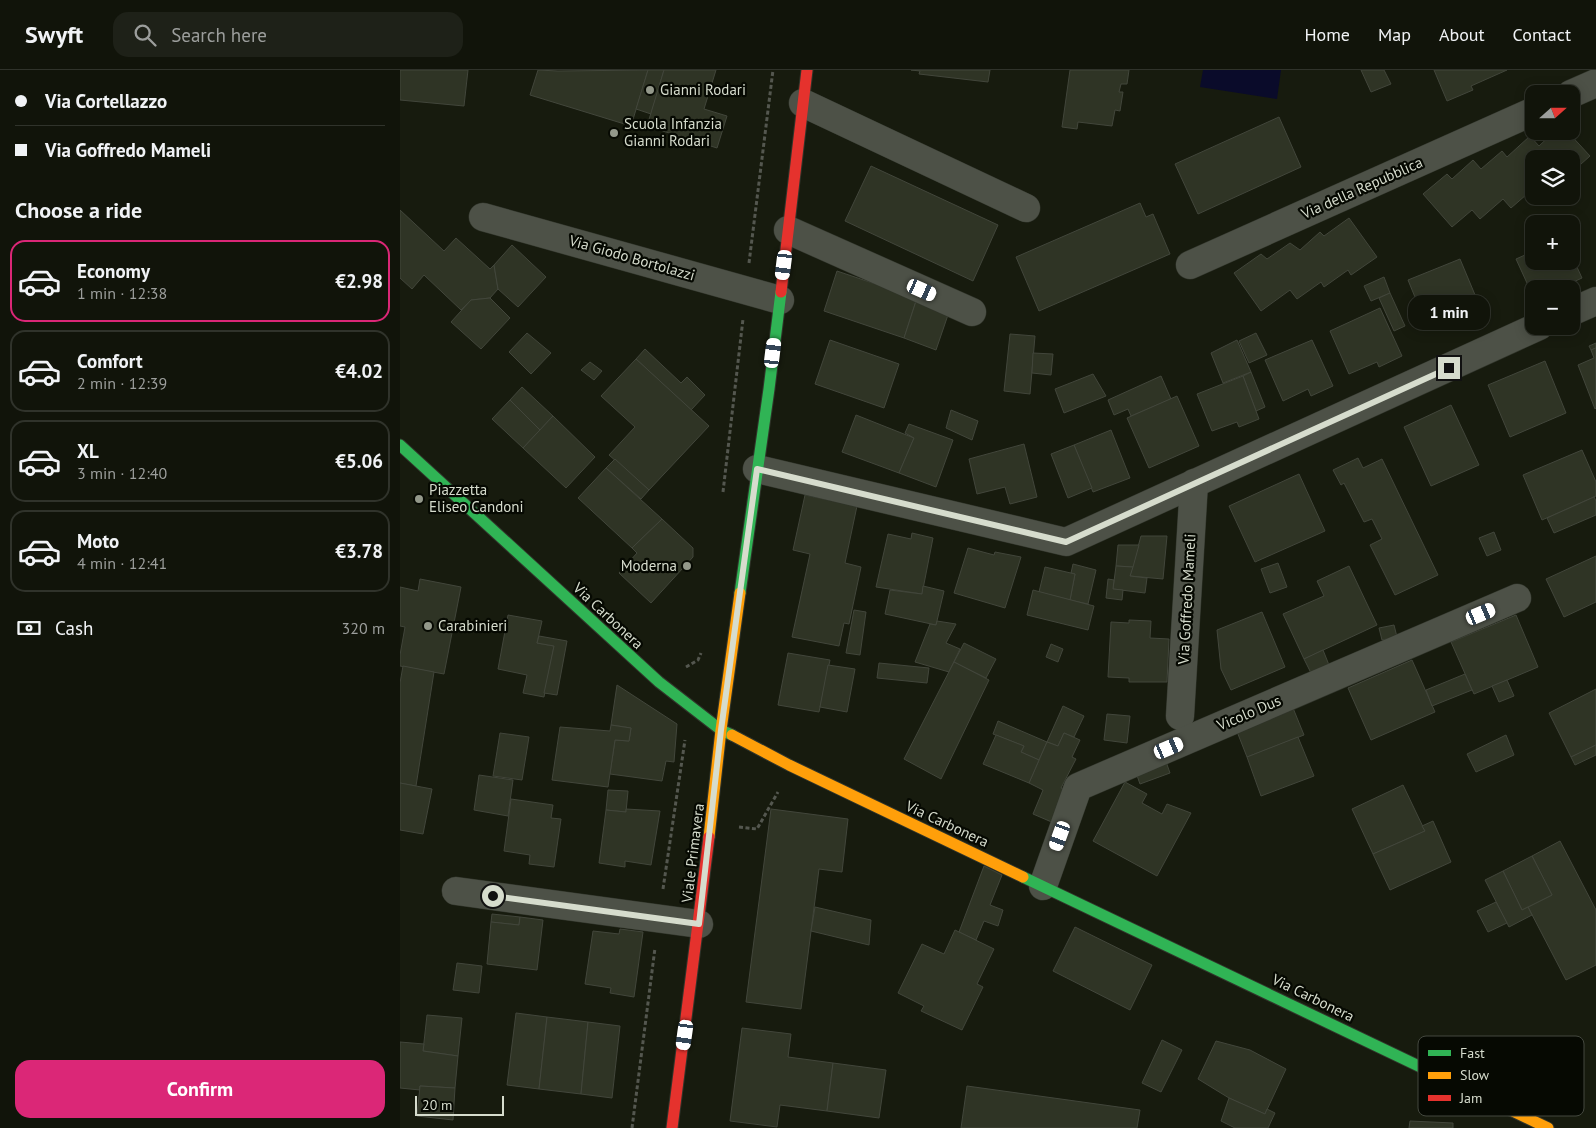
<!DOCTYPE html>
<meta charset="utf-8">
<style>
body{margin:0;font-family:"PT Sans",sans-serif;background:#1e2118;color:#f1f3f6;height:100vh;display:flex;flex-direction:column;font-size:19px;white-space:nowrap}
*{box-sizing:border-box;margin:0}
p{font-size:16px;color:#9c9e9c}
.icon{flex:none;width:28px;height:28px;fill:none;stroke:currentColor;stroke-width:2;stroke-linecap:round;stroke-linejoin:round}
.map{position:relative;flex:1;overflow:hidden}
.panel{display:flex;flex-direction:column;background:#11140a;width:400px}
.panel>*{flex:none}
.guide{display:grid;align-content:center;height:110px;padding:0 15px;background:#11140a}
.needle{width:32px;rotate:69deg}
.controls{position:absolute;left:1125px;top:15px;display:grid;gap:10px}
.controls a{display:grid;place-items:center;width:55px;height:55px;border-radius:10px;background:#11140a;box-shadow:0 2px 12px #0003,0 0 0 1px #30332b;font-size:25px}
.scale{position:absolute;left:15px;bottom:12px;width:89px;box-sizing:border-box;padding-left:5px;border:2px solid #d6dccd;border-top:0;font-size:14px;line-height:18px;white-space:nowrap;color:#d6dccd;-webkit-text-stroke:4px #060902;paint-order:stroke}
.end{position:absolute;width:22px;height:22px;margin:-11px;border:6px solid #d6dccd;background:#111;box-shadow:0 0 0 2px #111}
.from{border-radius:50%}
.bubble{position:absolute;height:35px;border-radius:15px;background:#11140a;box-shadow:0 2px 12px #0003,0 0 0 1px #30332b;font-size:16px;font-weight:700;line-height:35px;text-align:center}
.car{position:absolute;width:15px;height:30px;margin:-15px -8px;border-radius:6px;box-shadow:0 0 4px 1px #0007;background:linear-gradient(#fff 24%,#345 0 40%,#fff 0 76%,#345 0 86%,#fff 0)}
.guide b{display:flex;align-items:center;gap:18px;height:48px;font-size:19px}
.guide b+b{border-top:1px solid #30332b}
.guide i{width:12px;height:12px;background:#f1f3f6}
ul{padding:0;list-style:none}
li{display:flex;align-items:center;gap:15px;height:82px;margin:0 10px 8px;padding:0 5px;border:2px solid #30332b;border-radius:15px}
li div{flex:1}
li b{display:block;font-size:19px}
li em{font-style:normal;font-weight:700}
li.active{border-color:#db2777}
li>.icon{width:45px;height:45px;stroke-width:1.5}
h2{padding:0 15px;font-size:22px;line-height:60px}
.pay{display:flex;align-items:center;gap:12px;height:55px;padding:0 15px;font-size:19px}
.pay p{margin-inline-start:auto}
.action{display:flex;gap:10px;margin-top:auto;padding:10px 15px}
.action a{flex:1;height:58px;border-radius:15px;background:#db2777;color:#fff;font-size:20px;font-weight:700;line-height:58px;text-align:center}
header{display:flex;align-items:center;gap:30px;box-sizing:border-box;height:70px;padding:0 25px;background:#11140a;border-bottom:1px solid #30332b}
header strong{font-size:24px}
nav{display:flex;gap:28px;margin-inline-start:auto;font-size:18px}
.search{width:350px;height:45px;background:#1e2118;display:flex;align-items:center;gap:12px;box-sizing:border-box;padding:0 18px;border-radius:15px;color:#9c9e9c;font-size:19px}
main{display:flex;flex:1;min-height:0}
.map>svg:first-child{display:block}
</style>
<header>
<strong>Swyft</strong>
<div class="search"><svg class="icon" aria-label="search" viewBox="0 0 24 24"><circle cx="10" cy="10" r="6"/><path d="M15 15l6 6"/></svg>Search here</div>
<nav><a>Home</a><a>Map</a><a>About</a><a>Contact</a></nav>
</header>
<main>
<section class="panel">
<div class="guide">
<b><i class="from"></i>Via Cortellazzo</b>
<b><i></i>Via Goffredo Mameli</b>
</div>
<h2>Choose a ride</h2>
<ul>
<li class="active"><svg class="icon" aria-label="car" viewBox="0 0 24 24"><path d="M5 17H2v-5l4-1 3-4h7l3 4 3 1v5h-3M9 17h6M6 11h13"/><circle cx="7" cy="17" r="2"/><circle cx="17" cy="17" r="2"/></svg><div><b>Economy</b><p>1 min · 12:38</p></div><em>€2.98</em></li>
<li><svg class="icon" aria-label="car" viewBox="0 0 24 24"><path d="M5 17H2v-5l4-1 3-4h7l3 4 3 1v5h-3M9 17h6M6 11h13"/><circle cx="7" cy="17" r="2"/><circle cx="17" cy="17" r="2"/></svg><div><b>Comfort</b><p>2 min · 12:39</p></div><em>€4.02</em></li>
<li><svg class="icon" aria-label="car" viewBox="0 0 24 24"><path d="M5 17H2v-5l4-1 3-4h7l3 4 3 1v5h-3M9 17h6M6 11h13"/><circle cx="7" cy="17" r="2"/><circle cx="17" cy="17" r="2"/></svg><div><b>XL</b><p>3 min · 12:40</p></div><em>€5.06</em></li>
<li><svg class="icon" aria-label="car" viewBox="0 0 24 24"><path d="M5 17H2v-5l4-1 3-4h7l3 4 3 1v5h-3M9 17h6M6 11h13"/><circle cx="7" cy="17" r="2"/><circle cx="17" cy="17" r="2"/></svg><div><b>Moto</b><p>4 min · 12:41</p></div><em>€3.78</em></li>
</ul>
<div class="pay"><svg class="icon" aria-label="cash" viewBox="0 0 24 24"><path d="M3 7h18v10H3z"/><circle cx="12" cy="12" r="2"/></svg>Cash<p>320 m</p></div>
<div class="action"><a>Confirm</a></div>
</section>
<div class="map">
<svg width="1196" height="1058" viewBox="0 0 1196 1058">
<rect width="100%" height="100%" fill="#171b0e"/>
<path fill="#0a0b2a" d="M 803,0 L 881,0 L 877,29 L 800,17 Z"/>
<g fill="#2f3425" stroke="#42463b">
<path d="M 0,0 L 68,0 L 64,36 L 0,30 Z"/>
<path d="M 138,0 L 158,1 L 248,0 L 231,56 L 130,25 Z"/>
<path d="M 248,0 L 264,0 L 251,44 L 236,39 Z"/>
<path d="M 264,0 L 316,0 L 304,39 L 327,46 L 317,78 L 247,56 Z"/>
<path d="M 511,0 L 590,0 L 588,12 L 519,4 L 520,1 Z"/>
<path d="M 670,0 L 729,0 L 727,14 L 721,14 L 719,22 L 723,22 L 720,41 L 715,40 L 712,56 L 678,52 L 677,59 L 662,57 Z"/>
<path d="M 961,0 L 984,0 L 991,14 L 971,22 Z"/>
<path d="M 1034,0 L 1107,0 L 1071,16 L 1073,20 L 1047,31 Z"/>
<path d="M 879,47 L 901,97 L 798,144 L 775,94 Z"/>
<path d="M 1155,61 L 1167,61 L 1190,86 L 1171,103 L 1171,89 L 1134,89 L 1134,118 L 1111,138 L 1103,129 L 1080,149 L 1072,140 L 1052,157 L 1023,124 L 1047,104 L 1052,109 L 1073,90 L 1081,99 L 1102,81 L 1107,87 L 1130,66 L 1139,76 Z"/>
<path d="M 471,96 L 598,155 L 573,211 L 445,151 Z"/>
<path d="M 740,133 L 746,147 L 753,144 L 770,184 L 639,241 L 616,187 Z"/>
<path d="M 0,140 L 44,181 L 56,168 L 90,199 L 94,195 L 98,219 L 90,228 L 71,230 L 61,240 L 24,205 L 12,219 L 0,208 Z"/>
<path d="M 949,148 L 977,187 L 951,205 L 948,200 L 924,217 L 921,212 L 897,229 L 890,220 L 861,241 L 834,203 L 861,184 L 867,189 L 890,173 L 900,180 L 920,162 L 924,166 Z"/>
<path d="M 112,175 L 146,207 L 118,237 L 98,219 L 94,195 Z"/>
<path d="M 1134,181 L 1134,191 L 1171,191 L 1171,184 L 1182,208 L 1158,219 L 1155,213 L 1144,219 L 1134,219 L 1134,223 L 1132,224 L 1116,189 Z"/>
<path d="M 1060,189 L 1083,244 L 1063,252 L 1060,246 L 1028,259 L 1008,210 Z"/>
<path d="M 437,201 L 517,228 L 504,268 L 424,241 Z"/>
<path d="M 984,207 L 990,223 L 971,231 L 964,216 Z"/>
<path d="M 990,223 L 1005,256 L 994,261 L 979,228 Z"/>
<path d="M 90,228 L 110,248 L 81,279 L 51,252 L 71,230 Z"/>
<path d="M 517,228 L 550,239 L 536,280 L 504,268 Z"/>
<path d="M 980,238 L 1002,286 L 979,297 L 977,292 L 949,304 L 930,261 Z"/>
<path d="M 127,263 L 151,283 L 131,304 L 109,282 Z"/>
<path d="M 856,263 L 867,285 L 849,293 L 839,271 Z"/>
<path d="M 610,264 L 635,266 L 630,324 L 604,321 Z"/>
<path d="M 430,270 L 499,294 L 484,338 L 415,314 Z"/>
<path d="M 837,270 L 851,302 L 823,313 L 811,283 Z"/>
<path d="M 912,270 L 933,316 L 911,326 L 908,319 L 883,331 L 865,290 Z"/>
<path d="M 1196,273 L 1196,278 L 1191,280 L 1189,276 Z"/>
<path d="M 1196,278 L 1196,338 L 1195,339 L 1178,295 L 1194,288 L 1191,280 Z"/>
<path d="M 245,279 L 281,313 L 287,307 L 305,325 L 291,340 L 236,289 Z"/>
<path d="M 633,283 L 653,284 L 651,305 L 632,303 Z"/>
<path d="M 236,289 L 309,356 L 249,420 L 209,385 L 235,357 L 201,326 Z"/>
<path d="M 1145,291 L 1166,343 L 1110,367 L 1088,315 Z"/>
<path d="M 190,292 L 202,301 L 194,310 L 181,300 Z"/>
<path d="M 851,302 L 865,337 L 856,341 L 843,306 Z"/>
<path d="M 693,304 L 706,326 L 664,343 L 655,319 Z"/>
<path d="M 761,306 L 771,329 L 731,346 L 728,339 L 714,345 L 708,330 Z"/>
<path d="M 843,306 L 859,349 L 839,357 L 837,352 L 812,361 L 797,324 Z"/>
<path d="M 122,317 L 153,346 L 140,360 L 110,330 Z"/>
<path d="M 777,326 L 799,376 L 749,398 L 727,348 Z"/>
<path d="M 110,330 L 140,360 L 123,378 L 92,349 Z"/>
<path d="M 1051,335 L 1079,395 L 1031,416 L 1004,357 Z"/>
<path d="M 551,340 L 578,351 L 572,370 L 546,358 Z"/>
<path d="M 456,345 L 514,368 L 499,403 L 442,382 Z"/>
<path d="M 153,346 L 195,387 L 166,418 L 123,378 Z"/>
<path d="M 509,354 L 553,370 L 536,417 L 499,403 L 514,368 L 505,363 Z"/>
<path d="M 711,360 L 730,408 L 693,422 L 674,375 Z"/>
<path d="M 624,374 L 637,427 L 610,434 L 605,417 L 577,424 L 569,389 Z"/>
<path d="M 674,375 L 692,418 L 668,428 L 651,384 Z"/>
<path d="M 1182,380 L 1196,412 L 1196,426 L 1142,450 L 1123,405 Z"/>
<path d="M 958,388 L 963,398 L 982,389 L 1038,505 L 995,525 L 970,475 L 982,469 L 972,449 L 964,452 L 944,413 L 941,415 L 933,400 Z"/>
<path d="M 215,389 L 249,420 L 241,429 L 206,398 Z"/>
<path d="M 206,398 L 262,449 L 232,478 L 178,428 Z"/>
<path d="M 899,404 L 925,461 L 855,492 L 829,436 Z"/>
<path d="M 405,425 L 457,436 L 445,493 L 461,497 L 449,554 L 444,553 L 439,576 L 392,567 L 410,484 L 393,480 Z"/>
<path d="M 1194,427 L 1196,431 L 1196,445 L 1154,463 L 1147,448 Z"/>
<path d="M 262,449 L 293,478 L 293,487 L 251,533 L 219,503 L 237,483 L 232,478 Z"/>
<path d="M 1094,462 L 1101,480 L 1087,486 L 1079,468 Z"/>
<path d="M 512,463 L 533,468 L 522,524 L 476,517 L 488,464 L 511,469 Z"/>
<path d="M 741,466 L 767,466 L 763,509 L 730,506 Z"/>
<path d="M 718,475 L 739,475 L 733,497 L 716,496 Z"/>
<path d="M 568,478 L 594,485 L 595,482 L 621,487 L 605,538 L 554,523 Z"/>
<path d="M 1196,486 L 1196,532 L 1164,547 L 1146,509 Z"/>
<path d="M 878,493 L 887,517 L 870,523 L 861,499 Z"/>
<path d="M 673,494 L 696,500 L 688,534 L 670,530 L 675,504 L 671,503 Z"/>
<path d="M 716,496 L 733,497 L 730,506 L 747,508 L 745,523 L 713,519 Z"/>
<path d="M 949,496 L 977,555 L 904,589 L 883,544 L 924,526 L 917,511 Z"/>
<path d="M 645,497 L 675,504 L 670,530 L 639,522 Z"/>
<path d="M 20,509 L 61,517 L 44,604 L 0,596 L 0,585 L 5,557 L 0,556 L 0,517 L 18,521 Z"/>
<path d="M 708,509 L 714,510 L 713,519 L 723,520 L 722,530 L 706,528 Z"/>
<path d="M 523,516 L 544,521 L 536,555 L 485,544 L 490,520 L 522,524 Z"/>
<path d="M 633,520 L 694,536 L 688,560 L 627,545 Z"/>
<path d="M 454,540 L 466,542 L 460,585 L 446,583 Z"/>
<path d="M 862,542 L 885,597 L 831,620 L 821,599 L 817,560 Z"/>
<path d="M 108,545 L 142,551 L 137,573 L 154,576 L 144,627 L 123,623 L 127,605 L 98,599 Z"/>
<path d="M 1116,545 L 1138,597 L 1074,624 L 1051,572 Z"/>
<path d="M 729,550 L 751,551 L 750,568 L 769,569 L 767,612 L 729,612 L 729,608 L 708,607 L 711,552 L 729,553 Z"/>
<path d="M 537,551 L 556,554 L 546,573 L 560,579 L 549,602 L 515,592 L 530,554 L 536,555 Z"/>
<path d="M 994,555 L 997,567 L 982,570 L 979,558 Z"/>
<path d="M 139,566 L 167,571 L 157,625 L 144,623 L 154,576 L 137,573 Z"/>
<path d="M 564,573 L 596,589 L 586,608 L 554,592 Z"/>
<path d="M 651,574 L 663,579 L 658,592 L 646,587 Z"/>
<path d="M 923,580 L 929,595 L 911,603 L 904,589 Z"/>
<path d="M 388,583 L 430,590 L 419,642 L 378,635 Z"/>
<path d="M 1012,590 L 1035,642 L 971,670 L 948,618 Z"/>
<path d="M 554,592 L 589,610 L 541,709 L 504,689 Z"/>
<path d="M 479,593 L 529,598 L 527,613 L 477,608 Z"/>
<path d="M 428,595 L 455,599 L 447,642 L 420,637 Z"/>
<path d="M 3,596 L 34,602 L 16,716 L 0,713 L 0,613 Z"/>
<path d="M 1065,604 L 1072,620 L 1032,636 L 1026,620 Z"/>
<path d="M 1107,610 L 1114,626 L 1099,632 L 1092,616 Z"/>
<path d="M 217,615 L 277,654 L 274,692 L 266,691 L 262,711 L 210,704 L 215,670 L 229,671 L 231,658 L 211,655 Z"/>
<path d="M 1196,619 L 1196,675 L 1171,687 L 1149,643 Z"/>
<path d="M 663,636 L 684,646 L 674,667 L 664,663 L 658,676 L 647,672 Z"/>
<path d="M 893,638 L 904,665 L 847,687 L 836,659 Z"/>
<path d="M 707,644 L 730,646 L 727,673 L 704,670 Z"/>
<path d="M 598,651 L 647,672 L 639,690 L 621,682 L 624,676 L 593,664 Z"/>
<path d="M 211,655 L 231,658 L 229,671 L 215,670 L 208,717 L 152,710 L 160,657 L 210,661 Z"/>
<path d="M 100,663 L 129,667 L 122,710 L 93,706 Z"/>
<path d="M 664,663 L 680,670 L 672,687 L 676,689 L 661,718 L 669,720 L 654,753 L 633,744 L 643,720 L 629,713 L 647,672 L 658,676 Z"/>
<path d="M 596,665 L 624,676 L 621,682 L 639,690 L 629,713 L 583,694 Z"/>
<path d="M 1106,665 L 1114,685 L 1076,702 L 1067,684 Z"/>
<path d="M 898,667 L 914,706 L 861,726 L 847,687 Z"/>
<path d="M 1196,675 L 1196,685 L 1175,695 L 1171,687 Z"/>
<path d="M 764,686 L 770,703 L 740,714 L 734,697 Z"/>
<path d="M 79,705 L 113,710 L 108,746 L 74,740 Z"/>
<path d="M 725,712 L 747,724 L 742,733 L 762,744 L 767,734 L 791,743 L 757,806 L 693,771 Z"/>
<path d="M 0,713 L 32,719 L 23,764 L 0,760 Z"/>
<path d="M 1003,715 L 1025,761 L 973,784 L 952,739 Z"/>
<path d="M 208,720 L 228,721 L 226,742 L 206,740 Z"/>
<path d="M 111,729 L 153,735 L 151,748 L 161,749 L 154,797 L 129,794 L 130,785 L 104,781 Z"/>
<path d="M 226,739 L 260,741 L 251,795 L 225,791 L 225,797 L 199,793 L 206,740 L 226,742 Z"/>
<path d="M 371,739 L 448,749 L 442,802 L 419,799 L 401,939 L 346,932 Z"/>
<path d="M 1033,751 L 1051,792 L 990,820 L 973,784 L 1025,761 L 1022,756 Z"/>
<path d="M 1160,771 L 1196,840 L 1196,895 L 1166,910 L 1128,837 L 1152,825 L 1132,786 Z"/>
<path d="M 1132,786 L 1152,825 L 1122,840 L 1103,801 Z"/>
<path d="M 584,796 L 602,805 L 590,835 L 603,840 L 598,856 L 584,851 L 576,870 L 559,862 Z"/>
<path d="M 1103,801 L 1122,840 L 1128,837 L 1132,845 L 1109,857 L 1085,810 Z"/>
<path d="M 1096,832 L 1107,853 L 1088,862 L 1077,841 Z"/>
<path d="M 415,837 L 471,850 L 469,875 L 411,861 Z"/>
<path d="M 92,844 L 120,847 L 119,855 L 91,852 Z"/>
<path d="M 120,847 L 143,850 L 137,900 L 87,894 L 91,852 L 119,855 Z"/>
<path d="M 675,857 L 752,895 L 730,940 L 653,901 Z"/>
<path d="M 220,859 L 243,862 L 234,927 L 210,923 L 211,918 L 185,914 L 193,861 L 219,864 Z"/>
<path d="M 555,860 L 594,879 L 577,914 L 583,917 L 562,960 L 521,941 L 524,936 L 498,923 L 522,874 L 544,884 Z"/>
<path d="M 57,893 L 82,896 L 79,923 L 53,920 Z"/>
<path d="M 116,943 L 147,947 L 139,1019 L 107,1015 Z"/>
<path d="M 27,945 L 62,948 L 58,986 L 23,981 Z"/>
<path d="M 147,947 L 188,952 L 181,1024 L 139,1019 Z"/>
<path d="M 188,952 L 220,956 L 212,1028 L 181,1024 Z"/>
<path d="M 342,958 L 391,964 L 388,987 L 433,993 L 427,1041 L 380,1035 L 377,1057 L 330,1051 Z"/>
<path d="M 762,970 L 782,980 L 761,1022 L 742,1013 Z"/>
<path d="M 816,971 L 850,980 L 886,999 L 865,1044 L 829,1028 L 798,1009 Z"/>
<path d="M 0,972 L 24,974 L 23,981 L 58,986 L 55,1018 L 20,1016 L 20,1020 L 0,1018 Z"/>
<path d="M 433,993 L 486,1000 L 479,1048 L 427,1041 Z"/>
<path d="M 20,1016 L 55,1018 L 53,1050 L 17,1046 Z"/>
<path d="M 567,1016 L 740,1040 L 737,1058 L 561,1058 Z"/>
<path d="M 829,1028 L 865,1044 L 867,1039 L 875,1043 L 868,1058 L 835,1058 L 821,1051 Z"/>
<path d="M 1010,1051 L 1053,1053 L 1053,1058 L 1009,1058 Z"/>
</g>
<g fill="none" stroke-linecap="round" stroke-linejoin="round">
<defs>
<g id="street">
<path d="M 1171,24 L 1196,13"/>
<path d="M 403,33 L 626,138"/>
<path d="M 83,147 L 380,230"/>
<path d="M 388,160 L 572,242"/>
<path d="M 790,195 L 1134,41"/>
<path d="M 1171,242 L 1196,231"/>
<path d="M 357,399 L 666,472 L 1139,256"/>
<path d="M 780,646 L 794,413"/>
<path d="M 643,816 L 678,717 L 1117,528"/>
<path d="M 56,821 L 299,854"/>
</g>
<g id="fast">
<path d="M 0,375 L 259,612 L 321,660 L 332,665"/>
<path d="M 340,523 L 369,319 L 381,222"/>
<path d="M 623,807 L 1050,1011"/>
</g>
<g id="slow">
<path d="M 332,665 L 389,695 L 623,807"/>
<path d="M 309,767 L 321,660 L 340,523"/>
<path d="M 1050,1011 L 1148,1058"/>
</g>
<g id="jam">
<path d="M 381,222 L 407,0"/>
<path d="M 272,1058 L 309,767"/>
</g>
</defs>
<use href="#street" stroke="#31352b" stroke-width="29"/>
<use href="#fast" stroke="#31352b" stroke-width="13"/>
<use href="#slow" stroke="#31352b" stroke-width="13"/>
<use href="#jam" stroke="#31352b" stroke-width="13"/>
<g stroke="#54574f" stroke-width="3" stroke-dasharray="4 2.5" stroke-linecap="butt">
<path d="M 349,193 L 373,0"/>
<path d="M 323,422 L 343,249"/>
<path d="M 286,597 L 298,590 L 301,583"/>
<path d="M 339,757 L 357,759 L 378,722"/>
<path d="M 263,819 L 285,670"/>
<path d="M 232,1058 L 255,878"/>
</g>
<use href="#street" stroke="#4d5147" stroke-width="28"/>
<use href="#fast" stroke="#30b455" stroke-width="11"/>
<use href="#slow" stroke="#ff9f0a" stroke-width="11"/>
<use href="#jam" stroke="#e5322d" stroke-width="11"/>
</g>
<g fill="none" stroke-linecap="round" stroke-linejoin="round">
<path stroke="#d6dccd" stroke-width="6" d="M 93,826 L 299,854 L 321,660 L 357,399 L 666,472 L 1049,298"/>
</g>
<g fill="#93988a" stroke="#060902" stroke-width="2">
<circle cx="250" cy="20" r="5"/>
<circle cx="214" cy="63" r="5"/>
<circle cx="19" cy="429" r="5"/>
<circle cx="287" cy="496" r="5"/>
<circle cx="28" cy="556" r="5"/>
</g>
<g text-anchor="middle" stroke-width="4.5" stroke-linejoin="round" paint-order="stroke">
<g font-size="15" fill="#d6dccd" stroke="#060902" text-anchor="start">
<text x="260" y="25">Gianni Rodari</text>
<text x="224" y="59">Scuola Infanzia<tspan x="224" dy="17">Gianni Rodari</tspan></text>
<text x="29" y="425">Piazzetta<tspan x="29" dy="17">Eliseo Candoni</tspan></text>
<text x="277" y="501" text-anchor="end">Moderna</text>
<text x="38" y="561">Carabinieri</text>
</g>
<g font-size="15" fill="#d6dccd" stroke="#060902">
<text transform="translate(962 118) rotate(-24)" y="5">Via della Repubblica</text>
<text transform="translate(232 188) rotate(16)" y="5">Via Giodo Bortolazzi</text>
<text transform="translate(787 529) rotate(-87)" y="5">Via Goffredo Mameli</text>
<text transform="translate(208 546) rotate(43)" y="5">Via Carbonera</text>
<text transform="translate(849 643) rotate(-23)" y="5">Vicolo Dus</text>
<text transform="translate(547 754) rotate(25)" y="5">Via Carbonera</text>
<text transform="translate(293 783) rotate(-83)" y="5">Viale Primavera</text>
<text transform="translate(913 928) rotate(26)" y="5">Via Carbonera</text>
</g>
</g>
<rect x="1018" y="966" width="166" height="80" rx="8" fill="#060902" stroke="#44483f" stroke-width="1"/>
<rect x="1028" y="980" width="23" height="6" fill="#30b455"/>
<rect x="1028" y="1002" width="23" height="7" fill="#ff9f0a"/>
<rect x="1028" y="1025" width="23" height="6" fill="#e5322d"/>
<g font-size="14" fill="#d6dccd">
<text x="1060" y="988">Fast</text>
<text x="1060" y="1010">Slow</text>
<text x="1060" y="1033">Jam</text>
</g>
</svg>
<div class="controls">
<a><svg class="needle" viewBox="-14 -14 28 28"><path d="M0-13l5 13h-10z" fill="#e53935"/><path d="M0 13l5-13h-10z" fill="#9c9e9c"/></svg></a>
<a><svg class="icon" aria-label="layers" viewBox="0 0 24 24"><path d="M12 4l9 5-9 5-9-5zM3 14l9 5 9-5"/></svg></a>
<a>+</a>
<a>−</a>
</div>
<div class="scale">20 m</div>
<i class="end from" style="left:93px;top:826px"></i>
<i class="end" style="left:1049px;top:298px"></i>
<div class="bubble" style="left:1008px;top:225px;width:82px">1 min</div>
<i class="car" style="left:384px;top:195px;rotate:187deg"></i>
<i class="car" style="left:522px;top:220px;rotate:114deg"></i>
<i class="car" style="left:373px;top:283px;rotate:7deg"></i>
<i class="car" style="left:1081px;top:544px;rotate:67deg"></i>
<i class="car" style="left:769px;top:678px;rotate:67deg"></i>
<i class="car" style="left:660px;top:766px;rotate:200deg"></i>
<i class="car" style="left:285px;top:965px;rotate:188deg"></i>
</div>
</main>
